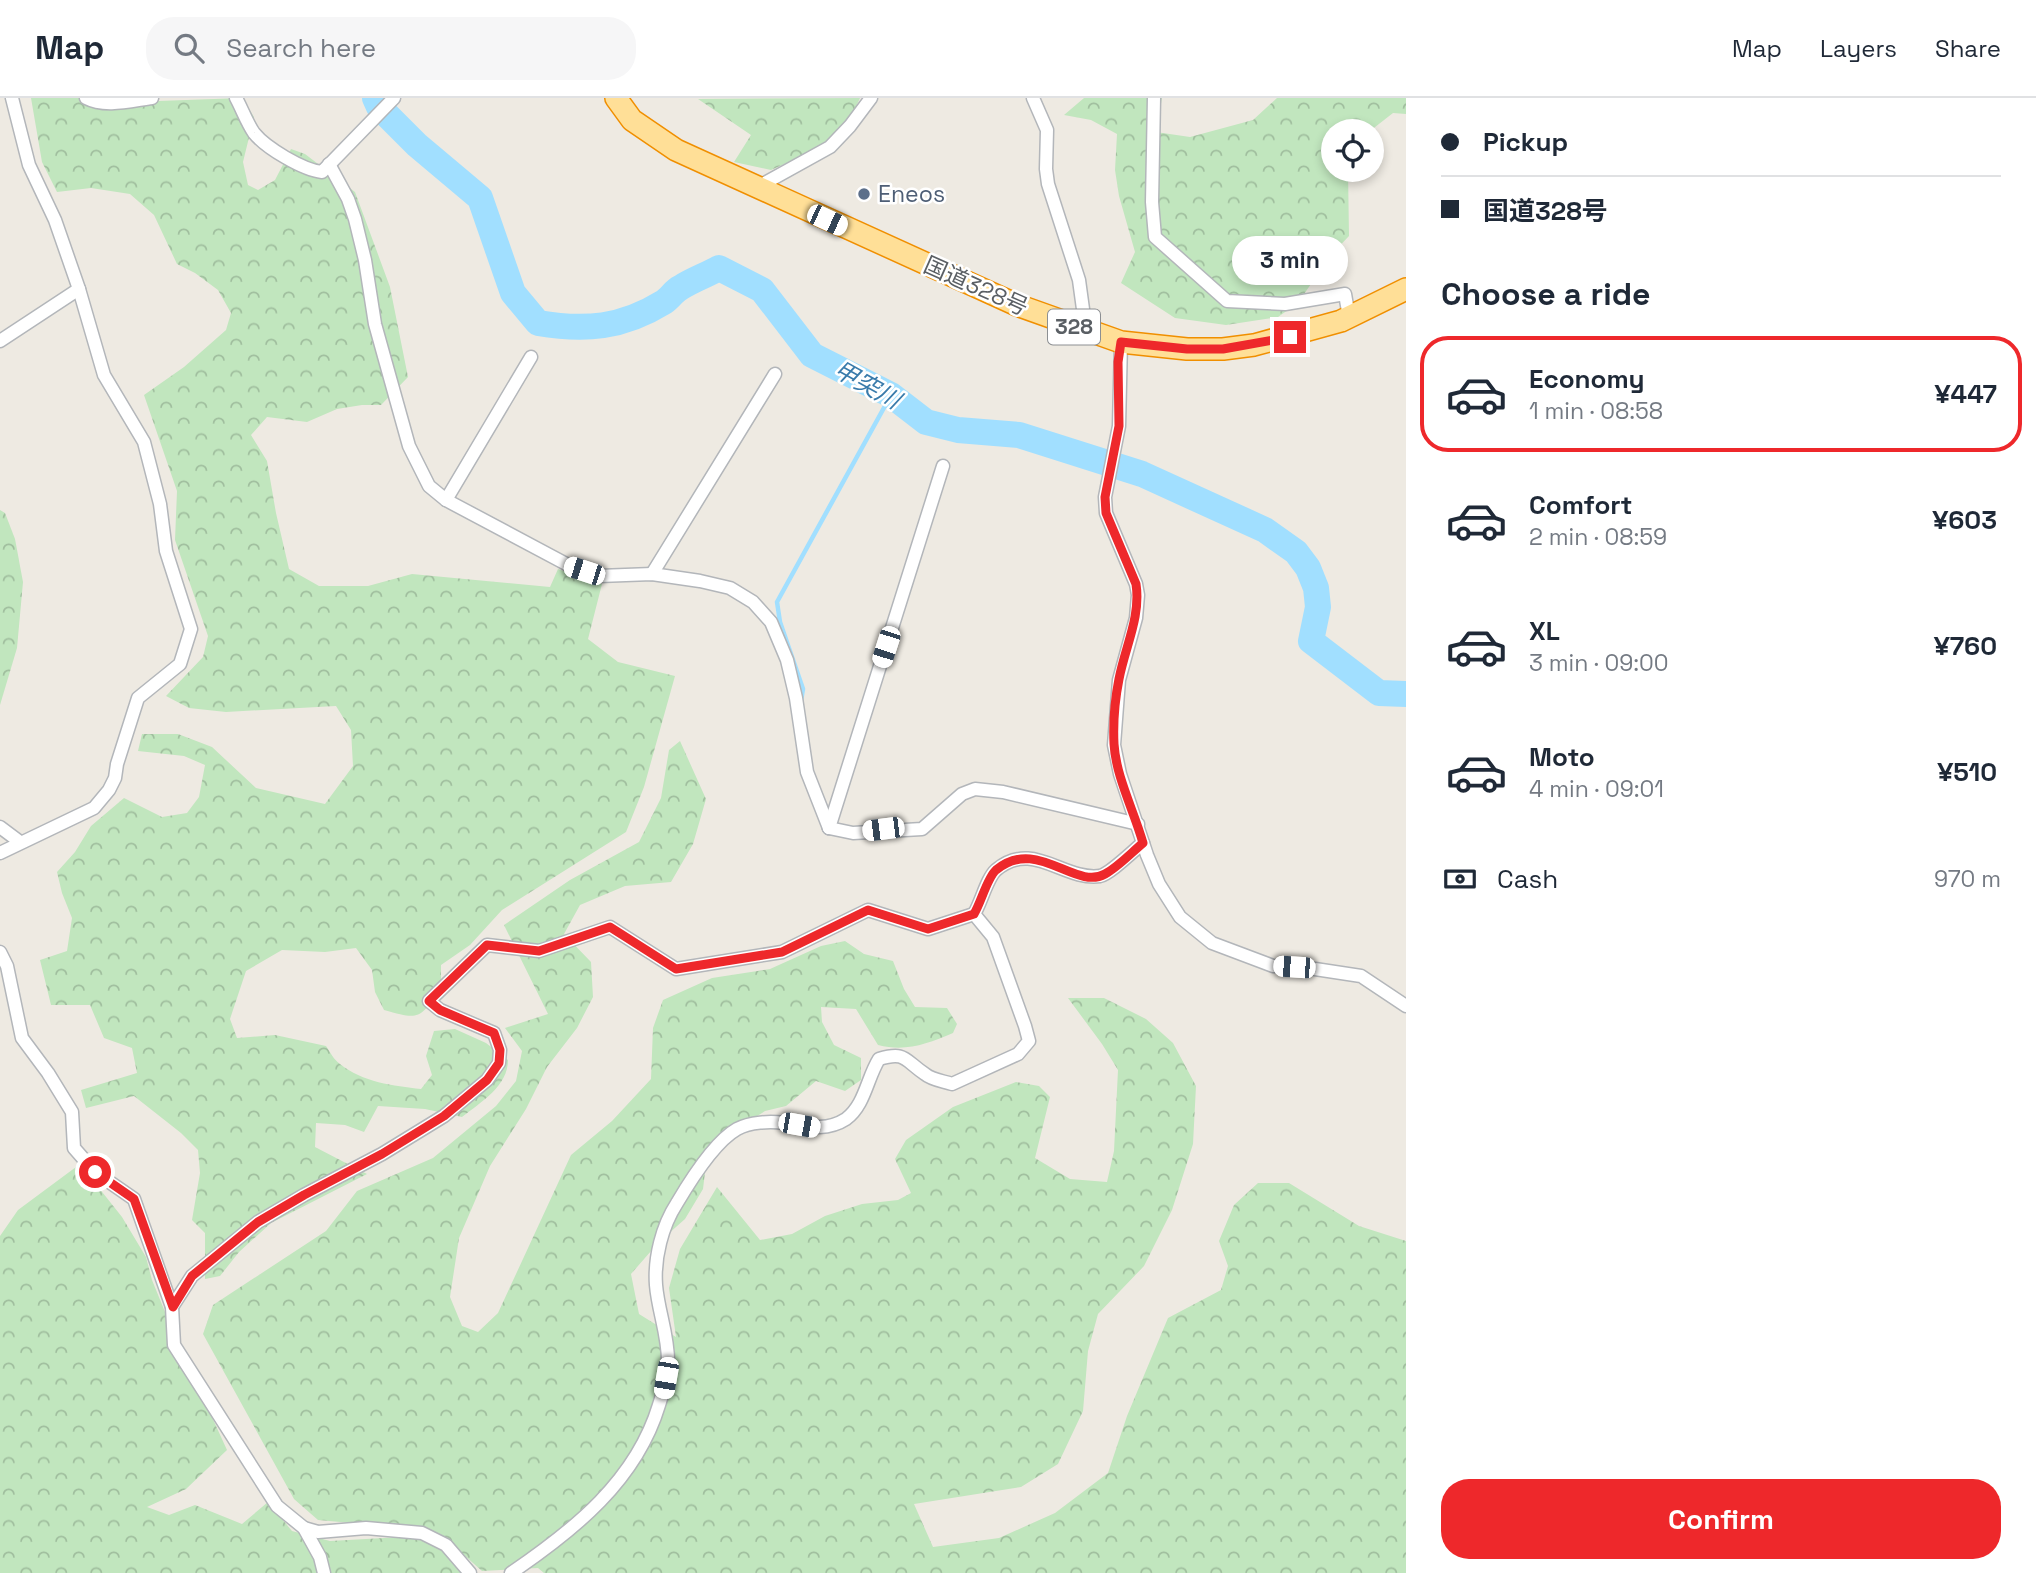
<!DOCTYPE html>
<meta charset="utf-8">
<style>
body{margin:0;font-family:"Space Grotesk","Noto Sans JP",sans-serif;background:#f6f6f7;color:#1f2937;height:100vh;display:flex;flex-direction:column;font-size:26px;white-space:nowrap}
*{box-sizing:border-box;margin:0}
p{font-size:23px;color:#747a83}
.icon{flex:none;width:38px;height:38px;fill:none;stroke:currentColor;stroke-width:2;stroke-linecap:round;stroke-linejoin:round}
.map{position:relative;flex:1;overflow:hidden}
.sheet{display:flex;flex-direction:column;background:#fff;width:630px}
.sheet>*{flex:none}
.top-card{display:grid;align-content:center;height:154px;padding:0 35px;background:#fff}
.controls{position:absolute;left:1321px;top:21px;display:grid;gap:14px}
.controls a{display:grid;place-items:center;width:63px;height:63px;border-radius:50%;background:#fff;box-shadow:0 4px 10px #0003;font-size:35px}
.end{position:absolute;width:32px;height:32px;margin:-16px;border:9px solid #ee282b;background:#fff;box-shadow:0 0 0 4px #fff}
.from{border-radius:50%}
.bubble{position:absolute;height:49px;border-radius:24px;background:#fff;box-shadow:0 4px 10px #0003;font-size:23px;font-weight:600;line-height:49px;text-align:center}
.car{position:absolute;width:21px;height:42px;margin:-21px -10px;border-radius:9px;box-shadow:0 0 5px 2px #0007;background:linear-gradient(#fff 24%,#345 0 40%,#fff 0 76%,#345 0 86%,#fff 0)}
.top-card b{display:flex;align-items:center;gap:24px;height:66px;font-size:26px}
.top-card b+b{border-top:2px solid #e0e1e3}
.top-card i{width:18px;height:18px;background:#1f2937}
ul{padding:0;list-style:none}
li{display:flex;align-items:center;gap:21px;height:116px;margin:0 14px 10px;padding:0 21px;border:4px solid transparent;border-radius:28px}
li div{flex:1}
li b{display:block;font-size:26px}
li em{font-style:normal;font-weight:600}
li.current{border-color:#ee282b}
li>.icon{width:63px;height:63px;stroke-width:1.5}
h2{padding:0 35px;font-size:32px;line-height:84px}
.pay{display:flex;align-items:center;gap:18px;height:77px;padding:0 35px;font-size:26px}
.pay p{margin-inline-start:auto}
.cta{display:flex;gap:14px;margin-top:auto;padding:14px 35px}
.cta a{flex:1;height:80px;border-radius:28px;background:#ee282b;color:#fff;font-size:28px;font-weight:600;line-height:80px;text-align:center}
header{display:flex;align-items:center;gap:42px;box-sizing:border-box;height:98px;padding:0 35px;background:#fff;border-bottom:2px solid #e0e1e3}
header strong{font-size:33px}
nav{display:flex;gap:38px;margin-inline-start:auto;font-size:24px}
.search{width:490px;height:63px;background:#f6f6f7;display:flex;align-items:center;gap:18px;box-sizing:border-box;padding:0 24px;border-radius:28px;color:#747a83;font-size:26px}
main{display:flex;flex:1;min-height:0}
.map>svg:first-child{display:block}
</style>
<header>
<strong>Map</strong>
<div class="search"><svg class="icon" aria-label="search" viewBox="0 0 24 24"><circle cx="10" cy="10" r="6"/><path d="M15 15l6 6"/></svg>Search here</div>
<nav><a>Map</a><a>Layers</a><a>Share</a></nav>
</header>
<main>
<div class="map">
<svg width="1406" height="1475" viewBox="0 0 1406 1475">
<defs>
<pattern id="forest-crowns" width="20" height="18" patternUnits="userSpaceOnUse" patternTransform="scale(1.75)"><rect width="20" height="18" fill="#c1e6be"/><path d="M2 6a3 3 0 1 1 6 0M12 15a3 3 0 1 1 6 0" fill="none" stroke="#a0be9e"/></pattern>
</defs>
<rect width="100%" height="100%" fill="#eeeae2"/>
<g fill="url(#forest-crowns)">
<path d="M 31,0 L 155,0 L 158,3 L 242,0 L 254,19 L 243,64 L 248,87 L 258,92 L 275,82 L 291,51 L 305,56 L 355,94 L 390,189 L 408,279 L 381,307 L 362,307 L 337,311 L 307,324 L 267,319 L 251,337 L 267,363 L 276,415 L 289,471 L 319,488 L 368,488 L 412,476 L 550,489 L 558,471 L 602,486 L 588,541 L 618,564 L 675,578 L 644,689 L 626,734 L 502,812 L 470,847 L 441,867 L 441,893 C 418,921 420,922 384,912 L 375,894 L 372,872 L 356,850 L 325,854 L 282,852 L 246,873 L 230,921 L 237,940 L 275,937 L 326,948 C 330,954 334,962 340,966 C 362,984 394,988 421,991 L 432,977 L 426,958 L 434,933 L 455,931 L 486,945 L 508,962 C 508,988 481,1004 462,1019 L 425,1011 L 378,1008 L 364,1034 L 345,1027 L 316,1025 L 315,1049 L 367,1076 L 271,1125 L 239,1154 L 220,1178 L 205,1181 L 205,1135 L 192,1122 L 200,1075 L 198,1052 L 181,1035 L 134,998 L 86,1010 L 81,992 L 137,975 L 132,950 L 104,940 L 90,907 L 51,907 L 40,862 L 67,853 L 72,820 L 62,795 L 57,774 L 75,754 L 91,728 L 124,700 L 162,719 L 187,715 L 199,699 L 205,667 L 184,658 L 138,653 L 142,636 L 178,636 L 212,649 L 256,690 L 325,706 L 353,668 L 351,632 L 336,608 L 226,614 L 189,610 L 166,598 L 203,559 L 208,538 L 175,442 L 177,393 L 144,297 L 184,269 L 226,232 L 231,215 L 218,192 L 195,175 L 177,166 L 154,117 L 130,96 L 91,90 L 57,94 L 42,64 Z"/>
<path d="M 860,0 L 849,24 L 820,50 L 771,72 L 734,64 L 751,37 L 698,1 Z"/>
<path d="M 1084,0 L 1162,0 L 1156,34 L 1190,39 L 1253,22 L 1277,0 L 1406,0 L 1406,16 L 1393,15 L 1370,33 L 1334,33 L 1334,72 L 1348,72 L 1349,138 L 1330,158 L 1298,205 L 1278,219 L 1226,227 L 1175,220 L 1121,185 L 1135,154 L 1119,98 L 1115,72 L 1117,36 L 1091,22 L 1064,17 Z"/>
<path d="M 0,412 L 5,415 L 15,441 L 23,484 L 17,550 L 0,607 Z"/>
<path d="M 680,643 L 706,701 L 693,746 L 671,784 L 625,788 L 580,807 L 564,836 L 591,864 L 593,899 L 577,930 L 547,969 L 526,1011 L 490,1068 L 459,1140 L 450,1199 L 462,1228 L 478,1234 L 498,1215 L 571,1057 L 612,1023 L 651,981 L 653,930 L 663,902 L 712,880 L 770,871 L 821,848 L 845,843 L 864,856 L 893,863 L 904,891 L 915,909 L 947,910 L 957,926 L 953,935 C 927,946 906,954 878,947 L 856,911 L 821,909 L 822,924 L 834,947 L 861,960 L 861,982 L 845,993 L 816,983 L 786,1008 L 765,1013 L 743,1027 L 707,1058 L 703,1091 L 685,1121 L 658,1145 L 631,1176 L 639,1216 L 676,1239 L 669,1190 L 680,1151 L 717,1089 L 760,1142 L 792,1136 L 825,1118 L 862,1106 L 898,1102 L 911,1095 L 895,1061 L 906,1042 L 953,1009 L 1016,984 L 1039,988 L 1050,999 L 1035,1060 L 1070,1081 L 1107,1084 L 1114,1053 L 1118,972 L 1102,946 L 1068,900 L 1104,900 L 1146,921 L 1173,945 L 1196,988 L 1193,1046 L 1172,1112 L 1144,1168 L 1098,1216 L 1088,1253 L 1083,1313 L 1058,1366 L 1021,1389 L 914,1406 L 933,1449 L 999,1440 L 1055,1415 L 1108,1375 L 1127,1318 L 1168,1220 L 1221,1192 L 1228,1168 L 1219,1143 L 1234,1107 L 1258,1085 L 1289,1085 L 1359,1128 L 1406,1143 L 1406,1475 L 544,1475 L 538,1470 L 482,1473 L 455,1449 L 424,1429 L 374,1427 L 318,1422 L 294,1401 L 203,1236 L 213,1207 L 326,1133 L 357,1093 L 433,1060 L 496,1008 L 516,983 L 522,953 L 505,930 L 548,916 L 504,827 L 570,782 L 639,744 L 661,700 L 669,652 Z"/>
<path d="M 76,1069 L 95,1085 L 122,1119 L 146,1159 L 152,1182 L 174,1236 L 227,1352 L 186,1391 L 147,1409 L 169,1417 L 195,1407 L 242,1426 L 268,1404 L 292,1433 L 330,1443 L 402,1439 L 436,1444 L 464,1475 L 0,1475 L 0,1138 L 18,1112 Z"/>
</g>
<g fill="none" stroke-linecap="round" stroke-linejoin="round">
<path stroke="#a1dfff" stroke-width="4.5" d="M 801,603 L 803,591 L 780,524 L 777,504 L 891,297"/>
<path stroke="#a1dfff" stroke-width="26" d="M 375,0 L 379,9 L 417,47 L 480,100 L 513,195 L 538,225 C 585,233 622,230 664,204 C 670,200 674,193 680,190 C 692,182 707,177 719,170 L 762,192 L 812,257 L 891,297 L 926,324 L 958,332 L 1019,337 L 1142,376 L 1265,432 L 1296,454 L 1308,470 L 1316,490 L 1318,509 L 1311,543 L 1379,595 L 1406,596"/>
<defs>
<g id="minor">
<path d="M 86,0 C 105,10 130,3 152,0"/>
<path d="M 236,0 C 242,11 247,25 254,35 C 266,50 303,72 322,74 L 394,0"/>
<path d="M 1033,0 L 1047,32 L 1046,71 L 1048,86 L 1079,182 L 1086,233"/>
<path d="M 1154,0 L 1152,104 L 1155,139 L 1227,203 L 1285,206 L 1345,196 L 1349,219"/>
<path d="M 329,66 L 348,101 L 355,121 L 365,162 L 375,226 L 409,348 L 429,388 L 446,402 L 570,468 L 599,478 L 652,476 L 700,483 L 730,490 L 753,504 L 771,524 L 787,562 L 796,600 L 807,674 L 829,730"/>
<path d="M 756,90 L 830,49 L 850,28 L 871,0"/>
<path d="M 0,243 L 79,191"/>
<path d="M 1121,244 L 1119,328 L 1105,399 L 1106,415 L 1136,486 L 1138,497 L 1136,520 L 1119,582 L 1114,647 L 1120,676 L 1147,757 L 1159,786 L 1180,819 L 1212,845 L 1273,868 L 1315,871 L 1361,878 L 1406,908"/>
<path d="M 446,402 L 531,259"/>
<path d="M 652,476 L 775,276"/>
<path d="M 0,729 L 20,744"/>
<path d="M 829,730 L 943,368"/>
<path d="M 829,730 L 853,735 L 922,731 L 962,696 L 975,691 L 1003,694 L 1138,726"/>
<path d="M 0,755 L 94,710 L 109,692 L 115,680 L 117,666 L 138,600 L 180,566 L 191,531 L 166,453 L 160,406 L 144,344 L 104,277 L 79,191 L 55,122 L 29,67 L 12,0"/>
<path d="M 0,854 L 7,868 L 22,940 L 48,975 L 72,1014 L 74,1050 L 95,1074 L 134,1101 L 172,1209 L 174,1247 L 277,1408 L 304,1430 L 320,1459 L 324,1475"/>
<path d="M 172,1209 L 192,1178 L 258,1124 L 304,1097 L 382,1056 L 444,1018 L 487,982 L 499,965 L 500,952 L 494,935 L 440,912 L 429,903 L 487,847 L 539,853 L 610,829 L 676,871 L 782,854 L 868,812 L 928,831 L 974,816"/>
<path d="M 304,1430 L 318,1434 L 366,1430 L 422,1435 L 446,1447 L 470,1475"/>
<path d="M 511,1475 C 574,1432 636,1383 659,1307 C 663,1294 668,1279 668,1266 C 669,1239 658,1213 656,1187 C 654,1160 662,1128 677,1105 C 690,1083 714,1044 737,1031 C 750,1024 770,1023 784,1025 C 805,1028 826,1034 846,1021 C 865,1007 867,980 879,961 C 906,953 904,962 925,976 C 932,982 943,983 952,986 L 1018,956 L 1029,943 L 1025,928 L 993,839 L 974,816 C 981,805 987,780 996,772 C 1033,741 1063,783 1100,778 C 1110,776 1134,752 1143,745"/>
</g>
<path id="trunk" d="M 616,0 L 632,22 L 676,52 L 1017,207 L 1121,244 L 1187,251 L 1223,251 L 1254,247 L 1341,223 L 1406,191"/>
</defs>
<use href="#minor" stroke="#b3b6ba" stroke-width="15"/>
<use href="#trunk" stroke="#f08f00" stroke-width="24"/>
<use href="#minor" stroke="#fff" stroke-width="12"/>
<use href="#trunk" stroke="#ffdf97" stroke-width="21"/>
</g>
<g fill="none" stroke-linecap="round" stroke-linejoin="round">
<path stroke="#ee282b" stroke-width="9" d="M 95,1074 L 134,1101 L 173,1209 L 192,1178 L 258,1124 L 304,1097 L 382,1056 L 444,1018 L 487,982 L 499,965 L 500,952 L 494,935 L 440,912 L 429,903 L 487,847 L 539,853 L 610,829 L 676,871 L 782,854 L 868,812 L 928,831 L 974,816 C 981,805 987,780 996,772 C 1037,738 1075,793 1105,776 C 1118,769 1131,755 1143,745 C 1134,713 1116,679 1114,646 C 1113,625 1115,601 1119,581 C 1125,549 1141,519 1136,486 L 1106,415 L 1105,399 L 1119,328 L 1118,264 L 1121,244 L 1187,251 L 1223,251 L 1290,239"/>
</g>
<circle fill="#5c6f8a" stroke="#fff" stroke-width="2.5" cx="864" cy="96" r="7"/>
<g text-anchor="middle" stroke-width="5" stroke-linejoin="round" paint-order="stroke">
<rect fill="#fff" stroke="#8c8f92" stroke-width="2" x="1048" y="211.5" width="52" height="35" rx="5"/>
<g font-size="21" font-weight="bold" fill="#5a5f64">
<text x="1074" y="236">328</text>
</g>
<g font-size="23" fill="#4e5e75" stroke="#fff" text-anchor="start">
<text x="878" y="104">Eneos</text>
</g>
<g font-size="23" fill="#5a5f64" stroke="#fff">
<text transform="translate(976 188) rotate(24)" y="8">国道328号</text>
</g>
<g font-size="24" font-style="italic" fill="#397bab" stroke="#fff">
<text transform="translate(867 287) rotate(29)" y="8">甲突川</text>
</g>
</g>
</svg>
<div class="controls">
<a><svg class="icon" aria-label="locate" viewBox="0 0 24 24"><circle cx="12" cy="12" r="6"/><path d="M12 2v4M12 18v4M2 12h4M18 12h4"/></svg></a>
</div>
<i class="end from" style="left:95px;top:1074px"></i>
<i class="end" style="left:1290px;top:239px"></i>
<div class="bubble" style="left:1232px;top:138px;width:116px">3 min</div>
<i class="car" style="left:827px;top:122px;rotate:115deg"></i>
<i class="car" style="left:584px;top:473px;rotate:288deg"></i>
<i class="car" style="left:886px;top:549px;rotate:198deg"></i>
<i class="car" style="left:883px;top:731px;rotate:263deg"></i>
<i class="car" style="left:1294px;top:869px;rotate:274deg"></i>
<i class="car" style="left:799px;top:1027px;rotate:100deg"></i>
<i class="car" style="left:666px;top:1280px;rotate:190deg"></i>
</div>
<section class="sheet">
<div class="top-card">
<b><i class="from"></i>Pickup</b>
<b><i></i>国道328号</b>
</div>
<h2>Choose a ride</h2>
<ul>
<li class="current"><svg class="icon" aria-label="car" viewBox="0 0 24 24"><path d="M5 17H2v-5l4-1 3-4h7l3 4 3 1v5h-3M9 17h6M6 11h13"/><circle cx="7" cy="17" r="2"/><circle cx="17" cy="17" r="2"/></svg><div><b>Economy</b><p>1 min · 08:58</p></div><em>¥447</em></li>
<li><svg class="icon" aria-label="car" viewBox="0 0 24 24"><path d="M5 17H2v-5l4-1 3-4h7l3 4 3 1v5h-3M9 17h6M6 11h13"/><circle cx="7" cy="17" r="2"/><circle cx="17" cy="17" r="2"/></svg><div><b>Comfort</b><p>2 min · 08:59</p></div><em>¥603</em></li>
<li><svg class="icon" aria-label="car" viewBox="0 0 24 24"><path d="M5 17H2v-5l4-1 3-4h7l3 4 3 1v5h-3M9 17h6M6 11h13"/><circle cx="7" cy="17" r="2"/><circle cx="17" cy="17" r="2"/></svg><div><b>XL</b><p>3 min · 09:00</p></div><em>¥760</em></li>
<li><svg class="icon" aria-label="car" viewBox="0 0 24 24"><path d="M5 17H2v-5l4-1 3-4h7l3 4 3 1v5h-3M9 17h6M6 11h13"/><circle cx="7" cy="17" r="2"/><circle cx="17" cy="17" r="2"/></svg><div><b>Moto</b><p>4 min · 09:01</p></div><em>¥510</em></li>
</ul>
<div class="pay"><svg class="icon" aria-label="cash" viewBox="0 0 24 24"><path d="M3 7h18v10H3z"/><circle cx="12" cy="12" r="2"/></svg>Cash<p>970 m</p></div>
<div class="cta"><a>Confirm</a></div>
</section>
</main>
